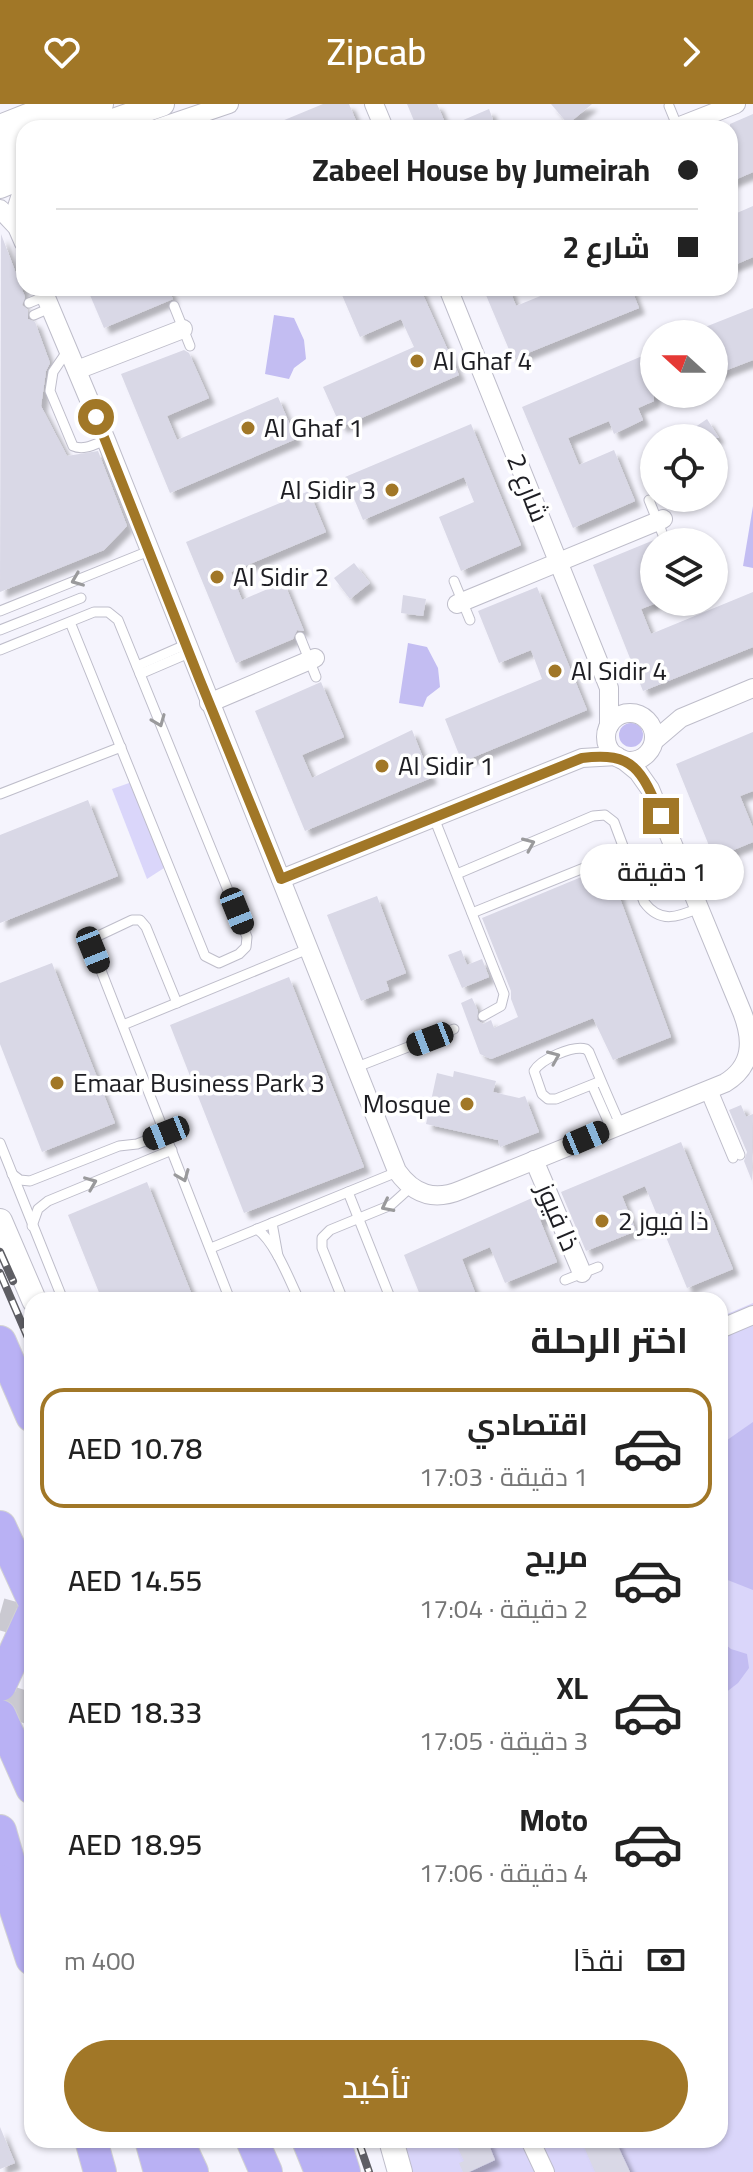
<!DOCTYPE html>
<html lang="ar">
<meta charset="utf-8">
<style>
body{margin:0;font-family:Georgia,Cairo,serif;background:#f6f6f6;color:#222;direction:rtl;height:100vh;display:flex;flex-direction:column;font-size:30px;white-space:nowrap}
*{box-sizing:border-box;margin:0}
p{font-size:26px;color:#767676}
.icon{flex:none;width:44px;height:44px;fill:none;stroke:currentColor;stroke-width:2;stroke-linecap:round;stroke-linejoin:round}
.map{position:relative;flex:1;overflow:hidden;direction:ltr}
.panel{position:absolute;left:24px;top:1188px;width:704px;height:856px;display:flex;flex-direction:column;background:#fff;border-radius:24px;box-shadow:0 2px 6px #0004;direction:rtl}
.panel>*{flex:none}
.hud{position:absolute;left:16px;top:16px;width:722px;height:176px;border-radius:24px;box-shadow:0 2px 6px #0004;direction:rtl;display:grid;align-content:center;height:176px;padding:0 40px;background:#fff}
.needle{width:52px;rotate:291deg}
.tools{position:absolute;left:640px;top:216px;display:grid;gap:16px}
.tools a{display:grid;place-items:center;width:88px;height:88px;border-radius:50%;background:#fff;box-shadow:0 2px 6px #0004;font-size:40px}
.end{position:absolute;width:36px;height:36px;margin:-18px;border:10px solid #a17727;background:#fff;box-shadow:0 0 0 4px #fff}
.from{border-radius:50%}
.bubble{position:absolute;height:56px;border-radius:28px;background:#fff;box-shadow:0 2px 6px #0004;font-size:26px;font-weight:600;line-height:56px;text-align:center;direction:rtl}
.car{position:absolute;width:24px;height:48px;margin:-24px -12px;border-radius:10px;box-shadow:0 0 6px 2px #0007;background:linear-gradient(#222 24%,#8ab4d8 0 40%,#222 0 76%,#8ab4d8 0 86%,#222 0)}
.hud b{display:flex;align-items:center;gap:28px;height:76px;font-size:30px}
.hud b+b{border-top:2px solid #e0e0e0}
.hud i{width:20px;height:20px;background:#222}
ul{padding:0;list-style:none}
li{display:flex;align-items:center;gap:24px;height:120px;margin:0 16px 12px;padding:0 24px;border:4px solid transparent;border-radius:24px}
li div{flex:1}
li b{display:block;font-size:30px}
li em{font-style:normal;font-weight:600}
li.active{border-color:#a17727}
li>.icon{width:72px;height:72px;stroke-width:1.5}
h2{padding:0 40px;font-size:36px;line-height:96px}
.pay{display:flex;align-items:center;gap:20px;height:88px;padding:0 40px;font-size:30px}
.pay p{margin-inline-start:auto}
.button{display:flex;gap:16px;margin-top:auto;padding:16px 40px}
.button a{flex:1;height:92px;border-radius:48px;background:#a17727;color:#fff;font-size:32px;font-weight:600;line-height:92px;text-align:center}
header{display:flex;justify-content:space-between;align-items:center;height:104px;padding:0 40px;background:#a17727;color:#fff;font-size:36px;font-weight:600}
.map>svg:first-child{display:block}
</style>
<header><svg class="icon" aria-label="forward" viewBox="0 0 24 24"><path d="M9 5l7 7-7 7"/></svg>Zipcab<svg class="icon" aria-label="heart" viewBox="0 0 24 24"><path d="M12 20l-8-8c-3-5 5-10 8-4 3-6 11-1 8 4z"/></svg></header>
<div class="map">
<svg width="753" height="2068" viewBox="0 0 753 2068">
<defs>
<filter id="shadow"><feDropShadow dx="6" dy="6" stdDeviation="2" flood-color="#0004"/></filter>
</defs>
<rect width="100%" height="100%" fill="#f5f4fd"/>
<g fill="#dad6fa">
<path d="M 132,678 L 164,764 L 147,775 L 112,685 Z"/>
<path d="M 753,1199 L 753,2068 L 411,2068 L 399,2036 L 720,2036 L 720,1213 Z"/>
</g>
<g fill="#c3bdf2">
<path d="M 274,211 L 294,214 L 304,236 L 306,255 L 294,264 L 289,275 L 265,270 Z"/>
<path d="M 753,402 L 753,464 L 743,462 Z"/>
<path d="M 408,539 L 427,543 L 438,564 L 440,583 L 427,593 L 423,603 L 399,599 Z"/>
<circle cx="631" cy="631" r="12"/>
<path d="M 753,1318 L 753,1486 L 720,1473 L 720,1341 Z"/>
<path d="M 720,1536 L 731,1545 L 747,1550 L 749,1564 L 738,1579 L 720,1593 Z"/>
</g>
<g fill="#d9d8e6" filter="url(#shadow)">
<path d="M 323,0 L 349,0 L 359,24 L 265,24 Z"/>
<path d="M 407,0 L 437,0 L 447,23 L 489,5 L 496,24 L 417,24 Z"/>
<path d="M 551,0 L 592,0 L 568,20 Z"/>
<path d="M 753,10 L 753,68 L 730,78 L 730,20 Z"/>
<path d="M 753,102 L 753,153 L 730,163 L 730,112 Z"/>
<path d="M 1,130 L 25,193 L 22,201 L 28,206 L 28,215 L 35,218 L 50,259 L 46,267 L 41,302 L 67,352 L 98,347 L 127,422 L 104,446 L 0,488 Z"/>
<path d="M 87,184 L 168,184 L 173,195 L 104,224 Z"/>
<path d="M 339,184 L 420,184 L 459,271 L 341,323 L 323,283 L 414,243 L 401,215 L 360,233 Z"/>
<path d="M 483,184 L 509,184 L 516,202 L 560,184 L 631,184 L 639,204 L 513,255 Z"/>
<path d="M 753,204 L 753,256 L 714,271 L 714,230 L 690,229 Z"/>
<path d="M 184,246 L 189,249 L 209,294 L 167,312 L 177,336 L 278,293 L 296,335 L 170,389 L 121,270 Z"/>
<path d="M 647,250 L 654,267 L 654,297 L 638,304 L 643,316 L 614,330 L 609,317 L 568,334 L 579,361 L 614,346 L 635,397 L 573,424 L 522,303 Z"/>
<path d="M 707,315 L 719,334 L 679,334 Z"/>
<path d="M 471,320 L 521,441 L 461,467 L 439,413 L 474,398 L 464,373 L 363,416 L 345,373 Z"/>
<path d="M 309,387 L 326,428 L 231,468 L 242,496 L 284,478 L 304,527 L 297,526 L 293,535 L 236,559 L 186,438 Z"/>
<path d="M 654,436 L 654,500 L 641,505 L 651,530 L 753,488 L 753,543 L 643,587 L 593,461 Z"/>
<path d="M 354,459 L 370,479 L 350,495 L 334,474 Z"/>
<path d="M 537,483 L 587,606 L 462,658 L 445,615 L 542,575 L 531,546 L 499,559 L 478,507 Z"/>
<path d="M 403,491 L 426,495 L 423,512 L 401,509 Z"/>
<path d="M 321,578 L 344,633 L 302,651 L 312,674 L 412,626 L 431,674 L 305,727 L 255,607 Z"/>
<path d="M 753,628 L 753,687 L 740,692 L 753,724 L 753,738 L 714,754 L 676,660 Z"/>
<path d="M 88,696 L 118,772 L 0,819 L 0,731 Z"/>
<path d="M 608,762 L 671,933 L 613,956 L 593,914 L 491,955 L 480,950 L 461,899 L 472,894 L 478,907 L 477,916 L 483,920 L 491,916 L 494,924 L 518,913 L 511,895 L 511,887 L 482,814 Z"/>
<path d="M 377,792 L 406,869 L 386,877 L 389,886 L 361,897 L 327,811 Z"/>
<path d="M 461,846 L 467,861 L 482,855 L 489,873 L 462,884 L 448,851 Z"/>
<path d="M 52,859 L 115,1019 L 42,1048 L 0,940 L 0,879 Z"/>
<path d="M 289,873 L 364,1063 L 244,1109 L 170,921 Z"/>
<path d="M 454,967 L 496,977 L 493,988 L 519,994 L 525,992 L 539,1028 L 500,1043 L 498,1036 L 426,1020 L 437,969 L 453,973 Z"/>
<path d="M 741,1001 L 746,1013 L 753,1010 L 752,1077 L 744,1057 L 747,1048 L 729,1006 Z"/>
<path d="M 681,1038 L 733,1165 L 687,1184 L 645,1082 L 622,1092 L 636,1127 L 586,1147 L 561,1088 Z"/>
<path d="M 147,1078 L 194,1196 L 102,1196 L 68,1111 Z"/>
<path d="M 532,1094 L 534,1099 L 538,1097 L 545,1114 L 540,1116 L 557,1158 L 505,1179 L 490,1143 L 462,1155 L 478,1196 L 422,1196 L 404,1151 Z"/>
<path d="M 0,2023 L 15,2059 L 0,2065 Z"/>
<path d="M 464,2036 L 487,2036 L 495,2056 L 469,2068 L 463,2068 L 459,2059 L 464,2057 L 456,2040 Z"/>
<path d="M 581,2036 L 615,2036 L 630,2068 L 595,2068 Z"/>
</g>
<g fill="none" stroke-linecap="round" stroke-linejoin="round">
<g stroke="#cac9d1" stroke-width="32" stroke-dasharray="32 16" stroke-linecap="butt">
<path d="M 0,1510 L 32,1519"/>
<path d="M 0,1595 L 32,1605"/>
</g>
<defs>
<g id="service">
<path d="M 669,2 L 678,24"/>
<path d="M 330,184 L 331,186"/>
<path d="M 29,199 L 46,192"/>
<path d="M 174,202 L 190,242"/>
<path d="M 34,211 L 50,204"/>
<path d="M 68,246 L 53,268 L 50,287 L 73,342 C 84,347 95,340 106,336"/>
<path d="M 649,396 L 665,436"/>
<path d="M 454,477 L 470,516"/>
<path d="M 0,507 L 149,447"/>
<path d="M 0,526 L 81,494"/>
<path d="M 300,533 L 316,573"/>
<path d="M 0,546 L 94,508 L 108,508 L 118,516 L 247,833 L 246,843 L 239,850 L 219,859 L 205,852 L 70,518"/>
<path d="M 137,562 L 185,541"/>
<path d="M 140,570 L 189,549"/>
<path d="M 0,690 L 121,643"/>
<path d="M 434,714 L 504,890 L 501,902 L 483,912"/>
<path d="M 457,770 L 593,712 L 605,711 L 614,718 L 644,798 C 660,820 678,813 699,804"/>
<path d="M 472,809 L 626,747"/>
<path d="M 177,899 L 146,823 L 140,816 L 132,816 L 96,833 L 93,846 L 230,1196"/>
<path d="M 123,921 L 308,845"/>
<path d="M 357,963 L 454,925"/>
<path d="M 601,977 L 556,995 L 548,995 L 542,990 L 534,967 C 541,955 573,941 586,945 L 589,948 C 599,972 609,996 620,1020"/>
<path d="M 592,981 L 611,1024"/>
<path d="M 712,984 L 740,1051"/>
<path d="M 705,987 L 733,1054"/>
<path d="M 0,1039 L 63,1196"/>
<path d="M 12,1070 L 20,1076 L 30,1077 L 119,1042 L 137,1040 L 166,1029"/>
<path d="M 348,1088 L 391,1196"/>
<path d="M 272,1119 L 278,1152"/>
<path d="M 32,1122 L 38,1105 L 48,1097 L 172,1046"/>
<path d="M 257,1125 C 275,1138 289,1175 299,1196"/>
<path d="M 211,1144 L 397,1068"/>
<path d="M 565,1176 L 598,1163"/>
<path d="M 343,1196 L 322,1144 L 322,1134 L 330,1126 L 391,1101 L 411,1083"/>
</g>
<g id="minor">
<path d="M 374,0 L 384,24"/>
<path d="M 158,24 L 229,0"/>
<path d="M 675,24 L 736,0"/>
<path d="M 0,105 L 17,123 L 24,139"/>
<path d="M 17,123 L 17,103 L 24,81"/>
<path d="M 42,184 L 106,336 L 397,1067 C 414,1091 435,1097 461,1086 L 725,979 C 753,962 753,936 742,908 L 650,685 L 638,668 L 622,655"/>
<path d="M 448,184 L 609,584 L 609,622"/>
<path d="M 77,266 L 183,225"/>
<path d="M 457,500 L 663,415"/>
<path d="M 209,599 L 315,554"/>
<circle cx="630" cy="633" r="24"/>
<path d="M 654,637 L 681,614 L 753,584"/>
<path d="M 281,775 L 582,654 L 617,652"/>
<path d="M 534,1056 L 582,1169"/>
<path d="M 720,1225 L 753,1211"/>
<path d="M 530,2036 L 545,2068"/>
</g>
<g id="secondary">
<path d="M 0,23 L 58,0"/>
<path d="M 42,24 L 101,0"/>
<path d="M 93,24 L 162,0"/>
<path d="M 0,41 L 24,31"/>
<path d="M 0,61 L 24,51"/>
<path d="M 0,82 L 24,72"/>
<path d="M 0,1117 L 34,1196"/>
<path d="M 391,2036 L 400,2068"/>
</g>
<g id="motorway">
<path d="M 0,1238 L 32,1312"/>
<path d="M 0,1423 L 32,1493"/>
<path d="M 0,1612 L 32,1684"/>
<path d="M 0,1727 L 10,1762 L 14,1800"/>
<path d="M 0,1777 L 14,1800 L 32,1855"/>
<path d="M 91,2036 L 100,2068"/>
<path d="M 151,2036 L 160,2068"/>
<path d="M 177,2036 L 192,2068"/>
<path d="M 252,2036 L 266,2068"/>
<path d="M 308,2036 L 321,2068"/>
<path d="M 334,2036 L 344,2068"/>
</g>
</defs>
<use href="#service" stroke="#bebdca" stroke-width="11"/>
<use href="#minor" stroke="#bebdca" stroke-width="20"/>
<use href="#secondary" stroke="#bebdca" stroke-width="26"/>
<use href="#motorway" stroke="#d2d2d3" stroke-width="34"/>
<use href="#service" stroke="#fff" stroke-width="9"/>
<use href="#minor" stroke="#fff" stroke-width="18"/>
<use href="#secondary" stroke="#fff" stroke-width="24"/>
<use href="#motorway" stroke="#b9b1f4" stroke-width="32"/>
<defs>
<g id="rail">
<path d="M 0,1148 L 13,1177"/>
<path d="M 0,1169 L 32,1243"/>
<path d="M 358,2036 L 369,2068"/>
</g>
</defs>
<use href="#rail" stroke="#5e5e64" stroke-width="8"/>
<use href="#rail" stroke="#fff" stroke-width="5" stroke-dasharray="15" stroke-linecap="butt"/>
<defs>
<path id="motorway-bridge" d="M 0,1581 L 32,1511"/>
</defs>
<use href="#motorway-bridge" stroke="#d2d2d3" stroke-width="34" stroke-linecap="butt"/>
<use href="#motorway-bridge" stroke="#b9b1f4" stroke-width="32"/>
</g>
<defs><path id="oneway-chevron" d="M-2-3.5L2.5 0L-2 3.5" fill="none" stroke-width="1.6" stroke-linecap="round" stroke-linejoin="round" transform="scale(2)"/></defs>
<g stroke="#9a9a9c">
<use href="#oneway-chevron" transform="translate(77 476) rotate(158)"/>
<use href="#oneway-chevron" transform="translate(159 617) rotate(68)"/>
<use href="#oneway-chevron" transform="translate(529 740) rotate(-23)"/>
<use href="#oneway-chevron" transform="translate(554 953) rotate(-23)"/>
<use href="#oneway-chevron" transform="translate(183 1072) rotate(68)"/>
<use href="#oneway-chevron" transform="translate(91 1079) rotate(-22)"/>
<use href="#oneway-chevron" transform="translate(387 1102) rotate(153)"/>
</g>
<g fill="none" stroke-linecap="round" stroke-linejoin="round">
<path stroke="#a17727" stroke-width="10" d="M 96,313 L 199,574 L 281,775 L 582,654 C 634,647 642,667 661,712"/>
</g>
<g fill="#a17727" stroke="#fff" stroke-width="3">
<circle cx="417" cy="257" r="8"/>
<circle cx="248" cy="324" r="8"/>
<circle cx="392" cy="386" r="8"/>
<circle cx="217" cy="473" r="8"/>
<circle cx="555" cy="567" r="8"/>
<circle cx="382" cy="662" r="8"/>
<circle cx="57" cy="979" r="8"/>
<circle cx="467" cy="1000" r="8"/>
<circle cx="602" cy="1117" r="8"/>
</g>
<g text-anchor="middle" stroke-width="7" stroke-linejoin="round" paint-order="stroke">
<g font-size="26" fill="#1e1e23" stroke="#fff" text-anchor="start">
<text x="433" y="266">Al Ghaf 4</text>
<text x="264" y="333">Al Ghaf 1</text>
<text x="376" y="395" text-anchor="end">Al Sidir 3</text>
<text x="233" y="482">Al Sidir 2</text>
<text x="571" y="576">Al Sidir 4</text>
<text x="398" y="671">Al Sidir 1</text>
<text x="73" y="988">Emaar Business Park 3</text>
<text x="451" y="1009" text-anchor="end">Mosque</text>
<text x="618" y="1126">ذا فيوز 2</text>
</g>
<g font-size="26" fill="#1e1e23" stroke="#fff">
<text transform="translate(528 384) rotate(68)" y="9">شارع 2</text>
<text transform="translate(558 1113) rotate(67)" y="9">ذا فيوز</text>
</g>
</g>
</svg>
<div class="tools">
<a><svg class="needle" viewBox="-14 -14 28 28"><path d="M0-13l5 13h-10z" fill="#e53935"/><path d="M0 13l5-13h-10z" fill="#767676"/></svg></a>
<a><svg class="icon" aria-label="locate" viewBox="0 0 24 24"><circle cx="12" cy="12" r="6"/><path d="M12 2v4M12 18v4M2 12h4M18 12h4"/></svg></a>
<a><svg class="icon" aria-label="layers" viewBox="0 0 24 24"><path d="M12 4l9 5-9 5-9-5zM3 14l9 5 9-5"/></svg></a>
</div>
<i class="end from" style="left:96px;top:313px"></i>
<i class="end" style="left:661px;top:712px"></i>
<div class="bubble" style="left:580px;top:740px;width:164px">1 دقيقة</div>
<i class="car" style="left:237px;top:807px;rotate:158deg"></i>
<i class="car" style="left:93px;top:846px;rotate:158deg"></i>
<i class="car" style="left:430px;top:935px;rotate:249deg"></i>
<i class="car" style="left:166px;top:1029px;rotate:248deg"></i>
<i class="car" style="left:586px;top:1034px;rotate:67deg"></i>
<div class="hud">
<b><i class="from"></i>Zabeel House by Jumeirah</b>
<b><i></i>شارع 2</b>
</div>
<section class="panel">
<h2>اختر الرحلة</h2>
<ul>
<li class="active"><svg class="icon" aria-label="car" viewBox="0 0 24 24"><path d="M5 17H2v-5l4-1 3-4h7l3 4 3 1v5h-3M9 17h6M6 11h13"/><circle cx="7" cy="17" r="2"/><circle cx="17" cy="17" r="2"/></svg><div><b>اقتصادي</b><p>1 دقيقة · 17:03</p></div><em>AED 10.78</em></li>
<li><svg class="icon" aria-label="car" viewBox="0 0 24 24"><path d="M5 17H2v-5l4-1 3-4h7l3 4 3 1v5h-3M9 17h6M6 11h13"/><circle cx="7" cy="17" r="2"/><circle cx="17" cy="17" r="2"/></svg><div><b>مريح</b><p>2 دقيقة · 17:04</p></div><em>AED 14.55</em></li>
<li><svg class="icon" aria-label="car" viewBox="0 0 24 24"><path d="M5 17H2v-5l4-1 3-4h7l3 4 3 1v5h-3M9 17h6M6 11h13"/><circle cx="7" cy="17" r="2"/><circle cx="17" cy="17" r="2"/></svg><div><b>XL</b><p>3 دقيقة · 17:05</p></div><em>AED 18.33</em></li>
<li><svg class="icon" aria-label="car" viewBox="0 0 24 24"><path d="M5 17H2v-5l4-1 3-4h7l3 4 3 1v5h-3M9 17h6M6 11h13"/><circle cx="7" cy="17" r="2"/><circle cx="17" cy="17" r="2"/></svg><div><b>Moto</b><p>4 دقيقة · 17:06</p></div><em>AED 18.95</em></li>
</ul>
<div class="pay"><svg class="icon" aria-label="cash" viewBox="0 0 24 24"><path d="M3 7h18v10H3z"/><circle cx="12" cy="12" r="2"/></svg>نقدًا<p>400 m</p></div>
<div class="button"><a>تأكيد</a></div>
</section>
</div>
